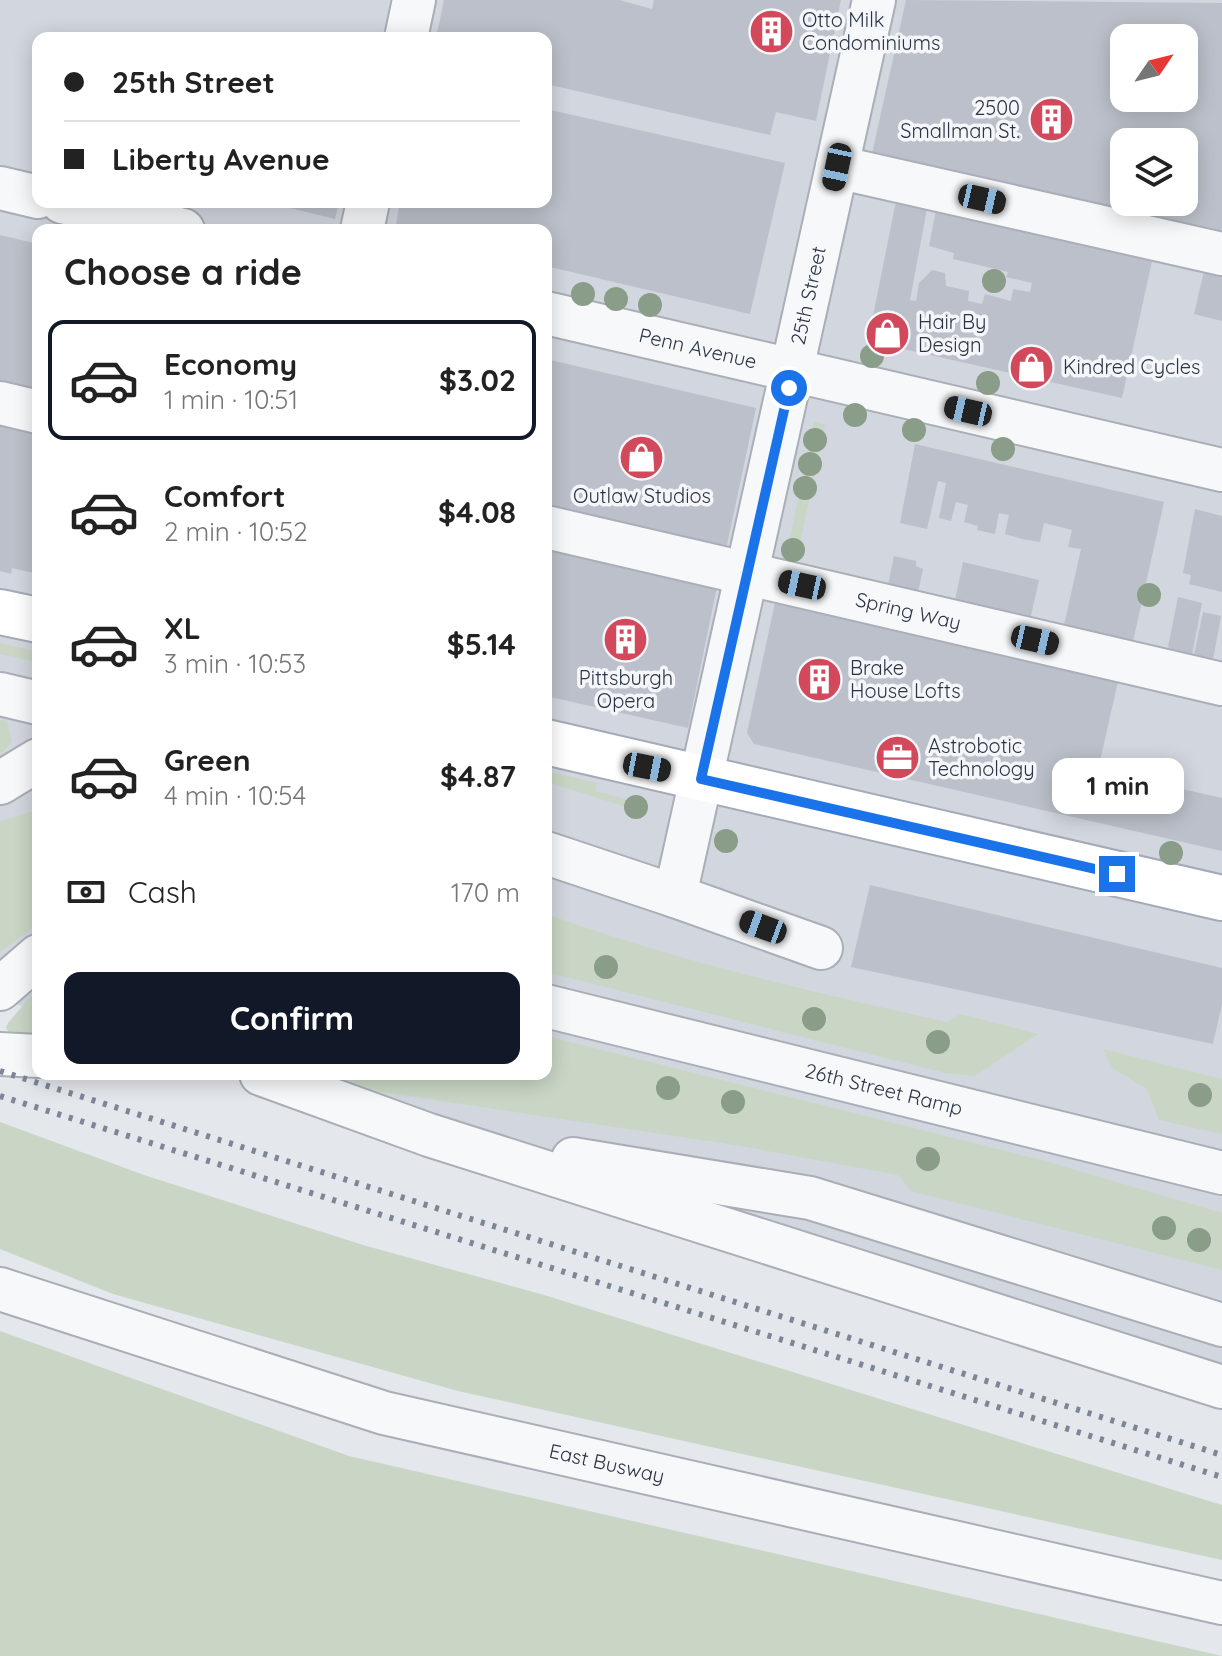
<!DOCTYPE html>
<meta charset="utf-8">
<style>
body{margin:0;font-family:Quicksand,sans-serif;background:#f2f2f2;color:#222;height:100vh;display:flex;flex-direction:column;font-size:30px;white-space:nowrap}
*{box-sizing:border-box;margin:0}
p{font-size:26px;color:#767676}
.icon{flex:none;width:44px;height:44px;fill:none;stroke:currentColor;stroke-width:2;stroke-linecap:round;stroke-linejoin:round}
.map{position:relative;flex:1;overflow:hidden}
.panel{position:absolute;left:32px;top:224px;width:520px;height:856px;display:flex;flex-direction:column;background:#fff;border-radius:16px;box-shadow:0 4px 20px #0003}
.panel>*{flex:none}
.top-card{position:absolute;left:32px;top:32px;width:520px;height:176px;border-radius:16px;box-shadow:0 4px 20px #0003;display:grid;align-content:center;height:176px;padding:0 32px;background:#fff}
.needle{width:52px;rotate:55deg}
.controls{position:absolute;left:1110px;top:24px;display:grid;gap:16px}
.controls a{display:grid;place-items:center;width:88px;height:88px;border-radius:16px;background:#fff;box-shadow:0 4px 20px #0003;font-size:40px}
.end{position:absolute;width:36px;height:36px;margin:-18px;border:10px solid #1a73e8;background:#fff;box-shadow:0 0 0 4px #fff}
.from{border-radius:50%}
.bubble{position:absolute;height:56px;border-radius:16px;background:#fff;box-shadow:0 4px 20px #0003;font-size:26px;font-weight:800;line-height:56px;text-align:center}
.car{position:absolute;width:24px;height:48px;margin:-24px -12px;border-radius:10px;box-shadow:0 0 6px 2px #0007;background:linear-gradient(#222 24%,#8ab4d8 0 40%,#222 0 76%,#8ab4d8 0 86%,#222 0)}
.top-card b{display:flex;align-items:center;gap:28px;height:76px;font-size:30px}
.top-card b+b{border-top:2px solid #e0e0e0}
.top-card i{width:20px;height:20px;background:#222}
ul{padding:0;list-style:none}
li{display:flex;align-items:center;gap:24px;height:120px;margin:0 16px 12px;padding:0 16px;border:4px solid transparent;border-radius:16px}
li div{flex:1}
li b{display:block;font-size:30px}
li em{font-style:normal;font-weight:800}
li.current{border-color:#111827}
li>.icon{width:72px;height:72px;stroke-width:1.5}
h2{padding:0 32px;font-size:36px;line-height:96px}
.pay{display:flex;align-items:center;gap:20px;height:88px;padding:0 32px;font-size:30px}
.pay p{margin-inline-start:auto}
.action{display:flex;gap:16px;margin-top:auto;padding:16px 32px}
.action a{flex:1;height:92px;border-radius:16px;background:#111827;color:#fff;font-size:32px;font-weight:800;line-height:92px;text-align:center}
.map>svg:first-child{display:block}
</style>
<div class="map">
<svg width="1222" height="1656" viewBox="0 0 1222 1656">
<rect width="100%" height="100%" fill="#e4e7ec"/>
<path fill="#d2d6de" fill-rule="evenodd" d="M 0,0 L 1222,0 L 1222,1396 L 232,1074 L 546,1074 L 546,230 L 38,230 L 38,1011 L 0,999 ZM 38,38 L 546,38 L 546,202 L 38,202 ZM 1124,38 L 1184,38 L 1184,98 L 1124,98 ZM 1124,142 L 1184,142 L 1184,202 L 1124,202 Z"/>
<g fill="#c9d6c5">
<path d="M 814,422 L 825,425 L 795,566 L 785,563 Z"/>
<path d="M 0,643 L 38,652 L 38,662 L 0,654 Z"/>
<path d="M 0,720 L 7,721 L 12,741 L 0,755 Z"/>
<path d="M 546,771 L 597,783 L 595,791 L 645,804 L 643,812 L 546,782 Z"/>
<path d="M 38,810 L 38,924 L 0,952 L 0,821 Z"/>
<path d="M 546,914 C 677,961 811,992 947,1022 L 960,1014 L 1038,1034 L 975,1076 L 945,1073 L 546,972 Z"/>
<path d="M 38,988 L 38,1042 L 13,1038 L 6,1028 L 8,1023 Z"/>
<path d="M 546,1036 L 1045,1161 L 1222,1213 L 1222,1270 L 911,1191 L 898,1175 L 735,1145 L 341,1086 L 294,1074 L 546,1074 Z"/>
<path d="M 1103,1049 L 1222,1079 L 1222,1134 L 1159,1120 L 1147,1089 L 1112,1068 Z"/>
<path d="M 0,1122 L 144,1175 L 363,1245 L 544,1295 L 1222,1505 L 1222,1560 L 458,1391 L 113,1294 L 0,1249 Z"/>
<path d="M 0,1331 L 349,1456 L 1222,1656 L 0,1656 Z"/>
</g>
<g fill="#bbc0ca" fill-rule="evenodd">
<path d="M 444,0 L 619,0 L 652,9 L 654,0 L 841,0 L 816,121 L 776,112 L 770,135 L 546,84 L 546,38 L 436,38 Z"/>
<path d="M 906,0 L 1222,3 L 1222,239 L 870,163 ZM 1124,38 L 1184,38 L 1184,98 L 1124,98 ZM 1124,142 L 1184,142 L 1184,202 L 1124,202 Z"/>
<path d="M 546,109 L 785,163 L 750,314 L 546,266 L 546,230 L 395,230 L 400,202 L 546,202 Z"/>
<path d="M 897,196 L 928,203 L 910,300 L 916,301 L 919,283 L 932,270 L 945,273 L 946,286 L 969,291 L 968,301 L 982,304 L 985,294 L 1011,301 L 1013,289 L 1030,292 L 1032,283 L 1006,277 L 1008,272 L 953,259 L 954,253 L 929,246 L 937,205 L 1154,252 L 1122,398 L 868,341 Z"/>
<path d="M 265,202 L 339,202 L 335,219 Z"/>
<path d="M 0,235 L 38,244 L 38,394 L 0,385 Z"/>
<path d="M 1204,271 L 1222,275 L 1222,321 L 1194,314 Z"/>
<path d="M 546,359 L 756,408 L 726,550 L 546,510 Z"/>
<path d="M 0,418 L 38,427 L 38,574 L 12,568 L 11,574 L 0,571 Z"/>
<path d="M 915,444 L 1164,502 L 1132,646 L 1063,630 L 1081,549 L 1068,547 L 1072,530 L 1044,523 L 1040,542 L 1022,539 L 1005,534 L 1009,515 L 999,513 L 995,534 L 977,530 L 978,526 L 964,522 L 968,505 L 956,502 L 951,521 L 939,518 L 946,483 L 938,481 L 927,529 L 900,523 Z"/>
<path d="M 1195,509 L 1222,516 L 1222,592 L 1189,584 L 1191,575 L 1183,573 Z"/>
<path d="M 546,543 L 718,582 L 688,728 L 546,696 Z"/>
<path d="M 894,556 L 916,561 L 916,566 L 923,569 L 917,597 L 887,590 Z"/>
<path d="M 963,562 L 1039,580 L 1029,624 L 954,605 Z"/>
<path d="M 1178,597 L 1202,603 L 1191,660 L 1171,656 L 1172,649 L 1168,647 Z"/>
<path d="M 776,598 L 1119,677 L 1098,770 L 1222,798 L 1222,851 L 754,744 L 747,733 Z"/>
<path d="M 1203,612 L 1221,616 L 1212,665 L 1193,660 Z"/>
<path d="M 870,885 L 1222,968 L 1222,1004 L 1213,1044 L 851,967 Z"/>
</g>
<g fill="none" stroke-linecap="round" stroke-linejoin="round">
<defs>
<g id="minor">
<path d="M 406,38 L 414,0"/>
<path d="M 837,167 L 1222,254"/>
<path d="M 0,188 L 38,197"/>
<path d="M 62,202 L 183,230"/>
<path d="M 362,230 L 368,202"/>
<path id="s1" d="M 546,313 L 1222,470"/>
<path d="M 0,403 L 38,412"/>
<path id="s2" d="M 546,527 L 1222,684"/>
<path d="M 0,694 L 38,703"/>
<path d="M 0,783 L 38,760"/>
<path d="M 546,853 L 675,896"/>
<path id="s3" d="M 821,948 L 675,896 L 874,0"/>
<path d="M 0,989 L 38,956"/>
<path id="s4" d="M 546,1006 L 1222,1173"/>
<path d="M 0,1054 L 38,1056"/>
<path d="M 261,1074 L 429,1135 L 1222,1387"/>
<path d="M 573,1159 L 810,1198 L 1222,1325"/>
<path id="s5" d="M 0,1289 L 384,1413 L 1222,1603"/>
</g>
<g id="major">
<path d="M 0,612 L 38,620"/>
<path d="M 546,742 L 1222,898"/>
</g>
</defs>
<use href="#minor" stroke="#a9aeb7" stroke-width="46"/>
<use href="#major" stroke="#a3abb8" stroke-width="48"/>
<use href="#minor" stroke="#f7f8fa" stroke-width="42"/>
<use href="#major" stroke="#fff" stroke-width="44"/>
<g stroke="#7d8696" stroke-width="6" stroke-dasharray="4 8" stroke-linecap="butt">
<path d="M 0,1071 L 1222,1455"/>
<path d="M 0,1096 L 1222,1477"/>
</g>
</g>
<g fill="#899d89">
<circle cx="994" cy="281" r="12"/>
<circle cx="583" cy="294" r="12"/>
<circle cx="616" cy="299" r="12"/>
<circle cx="650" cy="305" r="12"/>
<circle cx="872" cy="356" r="12"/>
<circle cx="988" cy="383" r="12"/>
<circle cx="855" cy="415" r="12"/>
<circle cx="914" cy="430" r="12"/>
<circle cx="815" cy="440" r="12"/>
<circle cx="1003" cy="449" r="12"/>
<circle cx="810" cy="464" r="12"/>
<circle cx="805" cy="488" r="12"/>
<circle cx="793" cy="550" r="12"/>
<circle cx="1149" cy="595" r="12"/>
<circle cx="636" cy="807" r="12"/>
<circle cx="726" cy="841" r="12"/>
<circle cx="1171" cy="853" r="12"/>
<circle cx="606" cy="967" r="12"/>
<circle cx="814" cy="1019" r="12"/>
<circle cx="938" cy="1042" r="12"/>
<circle cx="668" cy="1088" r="12"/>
<circle cx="1200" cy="1095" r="12"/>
<circle cx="733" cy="1102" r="12"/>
<circle cx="928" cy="1159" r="12"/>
<circle cx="1164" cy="1228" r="12"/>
<circle cx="1199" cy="1240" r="12"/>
</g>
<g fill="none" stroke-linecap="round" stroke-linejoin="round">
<path stroke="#1a73e8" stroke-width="10" d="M 789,388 L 701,779 L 1117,874"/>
</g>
<defs>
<symbol id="building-disc" viewBox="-11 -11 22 22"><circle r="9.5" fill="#d1495b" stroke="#f4f6f9"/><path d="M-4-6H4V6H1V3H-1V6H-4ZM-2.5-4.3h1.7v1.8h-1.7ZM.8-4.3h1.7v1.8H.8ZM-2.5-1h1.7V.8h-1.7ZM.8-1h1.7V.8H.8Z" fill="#fff"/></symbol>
<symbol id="shop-disc" viewBox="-11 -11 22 22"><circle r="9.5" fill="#d1495b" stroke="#f4f6f9"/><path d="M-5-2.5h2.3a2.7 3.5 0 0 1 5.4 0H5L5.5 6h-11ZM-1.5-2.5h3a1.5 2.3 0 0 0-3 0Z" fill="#fff"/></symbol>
<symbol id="office-disc" viewBox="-11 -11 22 22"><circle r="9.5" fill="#d1495b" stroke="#f4f6f9"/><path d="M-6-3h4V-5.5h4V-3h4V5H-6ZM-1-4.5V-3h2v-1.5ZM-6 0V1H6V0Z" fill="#fff"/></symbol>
</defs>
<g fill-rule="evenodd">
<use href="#building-disc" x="746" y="6" width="51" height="51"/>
<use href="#building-disc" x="1026" y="94" width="51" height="51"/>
<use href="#shop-disc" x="862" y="308" width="51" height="51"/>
<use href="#shop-disc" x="1006" y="342" width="51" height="51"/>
<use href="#shop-disc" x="616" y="432" width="51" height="51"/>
<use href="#building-disc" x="600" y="614" width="51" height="51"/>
<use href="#building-disc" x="794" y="654" width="51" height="51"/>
<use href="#office-disc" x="872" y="732" width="51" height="51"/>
</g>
<g text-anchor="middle" stroke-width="7" stroke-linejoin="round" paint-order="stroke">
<g font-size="20" fill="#2b3445" stroke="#f4f6f9" text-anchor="start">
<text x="802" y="27">Otto Milk<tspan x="802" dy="23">Condominiums</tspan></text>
<text x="1020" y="115" text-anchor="end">2500<tspan x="1020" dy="23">Smallman St.</tspan></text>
<text x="918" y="329">Hair By<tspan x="918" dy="23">Design</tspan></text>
<text x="1063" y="374">Kindred Cycles</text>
<text x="642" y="503" text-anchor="middle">Outlaw Studios</text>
<text x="850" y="675">Brake<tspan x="850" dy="23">House Lofts</tspan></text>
<text x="626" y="685" text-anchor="middle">Pittsburgh<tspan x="626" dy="23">Opera</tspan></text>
<text x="928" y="753">Astrobotic<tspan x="928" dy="23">Technology</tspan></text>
</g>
<g font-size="20" fill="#2b3445" stroke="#f4f6f9">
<text dy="7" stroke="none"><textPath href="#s3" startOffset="770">25th Street</textPath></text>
<text dy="7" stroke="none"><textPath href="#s1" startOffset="156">Penn Avenue</textPath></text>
<text dy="7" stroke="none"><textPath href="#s2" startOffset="372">Spring Way</textPath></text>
<text dy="7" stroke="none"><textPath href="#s4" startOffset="348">26th Street Ramp</textPath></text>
<text dy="7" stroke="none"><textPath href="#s5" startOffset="632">East Busway</textPath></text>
</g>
</g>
</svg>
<div class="controls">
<a><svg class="needle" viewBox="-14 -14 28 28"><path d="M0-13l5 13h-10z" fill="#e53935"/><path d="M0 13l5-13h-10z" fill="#767676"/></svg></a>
<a><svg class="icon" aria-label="layers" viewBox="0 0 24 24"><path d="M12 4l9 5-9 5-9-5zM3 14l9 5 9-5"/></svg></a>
</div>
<i class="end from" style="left:789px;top:388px"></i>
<i class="end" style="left:1117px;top:874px"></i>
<div class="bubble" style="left:1052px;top:758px;width:132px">1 min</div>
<i class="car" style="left:837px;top:167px;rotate:192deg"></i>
<i class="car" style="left:982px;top:199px;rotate:103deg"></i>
<i class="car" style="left:968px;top:411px;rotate:283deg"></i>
<i class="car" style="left:802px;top:585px;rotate:282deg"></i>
<i class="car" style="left:1035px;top:640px;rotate:103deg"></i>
<i class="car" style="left:647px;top:767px;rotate:101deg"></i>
<i class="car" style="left:763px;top:927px;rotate:290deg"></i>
<div class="top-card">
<b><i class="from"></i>25th Street</b>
<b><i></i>Liberty Avenue</b>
</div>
<section class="panel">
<h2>Choose a ride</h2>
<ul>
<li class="current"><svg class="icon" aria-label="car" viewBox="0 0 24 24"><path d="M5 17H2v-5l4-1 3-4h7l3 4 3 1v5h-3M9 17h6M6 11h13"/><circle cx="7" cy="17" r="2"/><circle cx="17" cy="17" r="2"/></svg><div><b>Economy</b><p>1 min · 10:51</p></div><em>$3.02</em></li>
<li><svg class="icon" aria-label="car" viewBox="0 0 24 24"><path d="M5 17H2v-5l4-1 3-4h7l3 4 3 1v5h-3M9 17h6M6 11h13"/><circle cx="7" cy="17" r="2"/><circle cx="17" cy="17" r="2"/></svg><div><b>Comfort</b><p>2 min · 10:52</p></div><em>$4.08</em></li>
<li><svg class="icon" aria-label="car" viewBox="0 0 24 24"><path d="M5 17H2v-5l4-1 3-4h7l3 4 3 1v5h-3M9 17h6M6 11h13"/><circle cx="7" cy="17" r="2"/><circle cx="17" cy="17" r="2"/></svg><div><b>XL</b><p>3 min · 10:53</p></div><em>$5.14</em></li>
<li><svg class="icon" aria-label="car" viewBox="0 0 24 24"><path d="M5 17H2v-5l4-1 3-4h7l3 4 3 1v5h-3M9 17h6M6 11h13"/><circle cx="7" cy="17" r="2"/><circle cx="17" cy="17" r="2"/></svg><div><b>Green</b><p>4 min · 10:54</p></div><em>$4.87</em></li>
</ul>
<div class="pay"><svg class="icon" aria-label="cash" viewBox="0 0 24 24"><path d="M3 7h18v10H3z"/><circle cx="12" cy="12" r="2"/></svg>Cash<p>170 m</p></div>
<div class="action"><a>Confirm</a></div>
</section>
</div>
